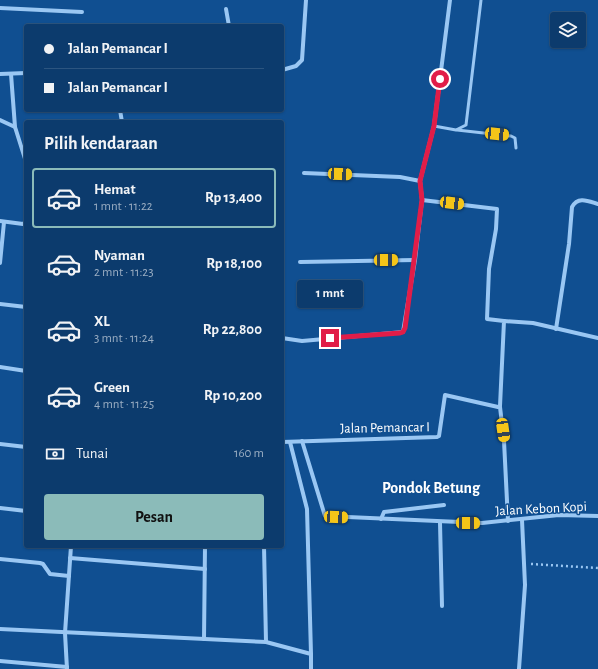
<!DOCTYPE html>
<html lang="id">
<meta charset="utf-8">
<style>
body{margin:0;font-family:"Alegreya Sans",sans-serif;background:#154272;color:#f1f3f6;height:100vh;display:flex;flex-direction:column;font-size:15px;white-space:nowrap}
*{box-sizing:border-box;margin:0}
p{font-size:13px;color:#9aadc2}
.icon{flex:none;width:22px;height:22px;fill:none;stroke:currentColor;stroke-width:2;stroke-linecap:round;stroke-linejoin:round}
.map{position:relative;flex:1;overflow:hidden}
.sheet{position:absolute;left:24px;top:120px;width:260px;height:428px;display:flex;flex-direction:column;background:#0c3b6d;border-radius:4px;box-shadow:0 1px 3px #0004,0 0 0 1px #2c5580}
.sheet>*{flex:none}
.banner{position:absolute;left:24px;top:24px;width:260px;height:88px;border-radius:4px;box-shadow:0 1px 3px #0004,0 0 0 1px #2c5580;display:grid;align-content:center;height:88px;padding:0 20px;background:#0c3b6d}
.controls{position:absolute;left:550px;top:12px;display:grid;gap:8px}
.controls a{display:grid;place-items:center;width:36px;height:36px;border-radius:4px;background:#0c3b6d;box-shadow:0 1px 3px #0004,0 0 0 1px #2c5580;font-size:20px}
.end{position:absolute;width:18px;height:18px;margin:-9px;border:5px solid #e11d48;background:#fff;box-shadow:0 0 0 2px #fff}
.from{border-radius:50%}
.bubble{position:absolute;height:28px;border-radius:4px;background:#0c3b6d;box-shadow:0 1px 3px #0004,0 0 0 1px #2c5580;font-size:13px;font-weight:700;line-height:28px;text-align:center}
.car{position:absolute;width:12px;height:24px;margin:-12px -6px;border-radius:5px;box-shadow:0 0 3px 1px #0007;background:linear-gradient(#f5c518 24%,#345 0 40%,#f5c518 0 76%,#345 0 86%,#f5c518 0)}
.banner b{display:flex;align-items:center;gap:14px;height:38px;font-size:15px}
.banner b+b{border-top:1px solid #2c5580}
.banner i{width:10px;height:10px;background:#f1f3f6}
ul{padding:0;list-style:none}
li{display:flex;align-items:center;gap:12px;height:60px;margin:0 8px 6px;padding:0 12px;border:2px solid transparent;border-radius:4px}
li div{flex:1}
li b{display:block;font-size:15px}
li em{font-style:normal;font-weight:700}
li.selected{border-color:#8bbbb9}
li>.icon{width:36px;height:36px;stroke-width:1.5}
h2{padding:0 20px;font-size:18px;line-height:48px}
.pay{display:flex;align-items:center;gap:10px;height:44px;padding:0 20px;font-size:15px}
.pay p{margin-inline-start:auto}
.action{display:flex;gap:8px;margin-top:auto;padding:8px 20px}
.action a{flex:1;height:46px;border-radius:4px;background:#8bbbb9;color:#111;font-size:16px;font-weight:700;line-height:46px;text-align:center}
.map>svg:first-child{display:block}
</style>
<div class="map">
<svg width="598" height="669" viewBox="0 0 598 669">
<rect width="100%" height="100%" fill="#104f91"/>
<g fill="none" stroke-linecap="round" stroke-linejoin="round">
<path stroke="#9ac7f3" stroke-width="2.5" stroke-dasharray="2 3" stroke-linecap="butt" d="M 531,564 L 598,568"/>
<g stroke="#9ac7f3" stroke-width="3">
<path d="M 434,126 L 456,130 L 466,125 L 481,0"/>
<path d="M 457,130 L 511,136 L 515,138 L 516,148"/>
</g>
<g stroke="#9ac7f3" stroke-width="4">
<path d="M 0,8 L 82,12"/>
<path d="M 226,9 L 229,26"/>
<path d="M 282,70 L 296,66 L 302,60 L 306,0"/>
<path d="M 0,74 L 26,73"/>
<path d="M 11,74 L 15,127 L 26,162"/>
<path d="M 120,110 L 122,122"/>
<path d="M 0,120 L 15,127"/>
<path d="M 420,181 L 434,126 L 450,0"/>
<path d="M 0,221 L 23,224 L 26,222"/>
<path d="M 300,262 L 415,260"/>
<path d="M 0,263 L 4,222"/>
<path d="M 0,304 L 26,307"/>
<path d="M 504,321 L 533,323 L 598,338"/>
<path d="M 556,329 L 569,244 L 572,207 C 578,196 588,201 598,204"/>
<path d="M 282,338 L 302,341 L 403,332 L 415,260 L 422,200 L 420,181 L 400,177 L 304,173"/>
<path d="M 0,367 L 26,371"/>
<path d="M 500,407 L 504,441 L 508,521"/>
<path d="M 302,441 L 325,516 L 482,523 L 559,515 L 598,516"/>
<path d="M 282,442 L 437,437 L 439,436 L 445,395 L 498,407 L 500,406 L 504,321 L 487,319 L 489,269 L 496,229 L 497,209 L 422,200"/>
<path d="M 290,442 L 307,509 L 311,654"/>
<path d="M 0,444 L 26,447"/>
<path d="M 0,508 L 26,511"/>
<path d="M 381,519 L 384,512 L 444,505"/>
<path d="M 440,523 L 442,606"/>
<path d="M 264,546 L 266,642"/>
<path d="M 70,558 L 205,569"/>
<path d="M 0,559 L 40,563 L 43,564 L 50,574 L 69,576"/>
<path d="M 0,629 L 266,642 L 311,654 L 311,669"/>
<path d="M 204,639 L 205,546"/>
<path d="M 0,661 L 67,667"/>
<path d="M 67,669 L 65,633 L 71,546"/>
<path d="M 519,669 L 525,585 L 522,520"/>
</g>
</g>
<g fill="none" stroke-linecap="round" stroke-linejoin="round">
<path stroke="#e11d48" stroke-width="5" d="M 330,338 L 400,333 L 403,332 L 405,328 L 422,200 L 420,181 L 434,126 L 440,79"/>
</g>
<g text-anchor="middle" stroke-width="3" stroke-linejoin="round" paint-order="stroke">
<g font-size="14" fill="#fff" stroke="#104f91">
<text transform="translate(385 427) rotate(-1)" y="5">Jalan Pemancar I</text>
<text transform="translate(541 508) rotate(-3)" y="5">Jalan Kebon Kopi</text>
</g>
<g font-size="16" font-weight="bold" fill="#fff" stroke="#104f91">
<text x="431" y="493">Pondok Betung</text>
</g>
</g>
</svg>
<div class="controls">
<a><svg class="icon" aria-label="layers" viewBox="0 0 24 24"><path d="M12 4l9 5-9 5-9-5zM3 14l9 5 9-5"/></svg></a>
</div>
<i class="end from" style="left:440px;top:79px"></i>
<i class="end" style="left:330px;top:338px"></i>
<div class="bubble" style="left:297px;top:280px;width:66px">1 mnt</div>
<i class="car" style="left:497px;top:134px;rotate:96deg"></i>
<i class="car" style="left:340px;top:174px;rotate:93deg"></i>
<i class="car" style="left:452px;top:203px;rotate:97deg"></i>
<i class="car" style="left:386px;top:260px;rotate:89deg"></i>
<i class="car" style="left:503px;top:430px;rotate:172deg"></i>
<i class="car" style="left:336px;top:517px;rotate:93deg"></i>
<i class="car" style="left:468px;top:523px;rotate:91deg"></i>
<div class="banner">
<b><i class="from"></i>Jalan Pemancar I</b>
<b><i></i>Jalan Pemancar I</b>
</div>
<section class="sheet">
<h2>Pilih kendaraan</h2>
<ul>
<li class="selected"><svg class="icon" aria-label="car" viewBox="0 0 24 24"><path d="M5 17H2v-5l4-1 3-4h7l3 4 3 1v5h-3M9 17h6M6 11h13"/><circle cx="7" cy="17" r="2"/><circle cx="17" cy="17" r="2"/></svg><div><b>Hemat</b><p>1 mnt · 11:22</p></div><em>Rp 13,400</em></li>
<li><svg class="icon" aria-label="car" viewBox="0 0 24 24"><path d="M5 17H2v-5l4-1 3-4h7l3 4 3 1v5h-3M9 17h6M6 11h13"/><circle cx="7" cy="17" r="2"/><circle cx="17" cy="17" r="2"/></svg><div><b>Nyaman</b><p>2 mnt · 11:23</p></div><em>Rp 18,100</em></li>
<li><svg class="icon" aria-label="car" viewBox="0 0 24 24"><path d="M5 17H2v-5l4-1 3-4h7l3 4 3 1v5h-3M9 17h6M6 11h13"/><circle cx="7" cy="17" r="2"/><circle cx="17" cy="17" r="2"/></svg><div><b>XL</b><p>3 mnt · 11:24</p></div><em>Rp 22,800</em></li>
<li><svg class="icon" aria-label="car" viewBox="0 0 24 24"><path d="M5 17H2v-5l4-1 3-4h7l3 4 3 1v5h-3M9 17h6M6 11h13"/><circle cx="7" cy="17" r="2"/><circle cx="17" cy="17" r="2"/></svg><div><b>Green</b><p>4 mnt · 11:25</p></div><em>Rp 10,200</em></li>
</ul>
<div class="pay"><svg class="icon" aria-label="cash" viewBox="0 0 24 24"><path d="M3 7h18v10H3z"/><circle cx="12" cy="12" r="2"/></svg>Tunai<p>160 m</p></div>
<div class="action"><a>Pesan</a></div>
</section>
</div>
